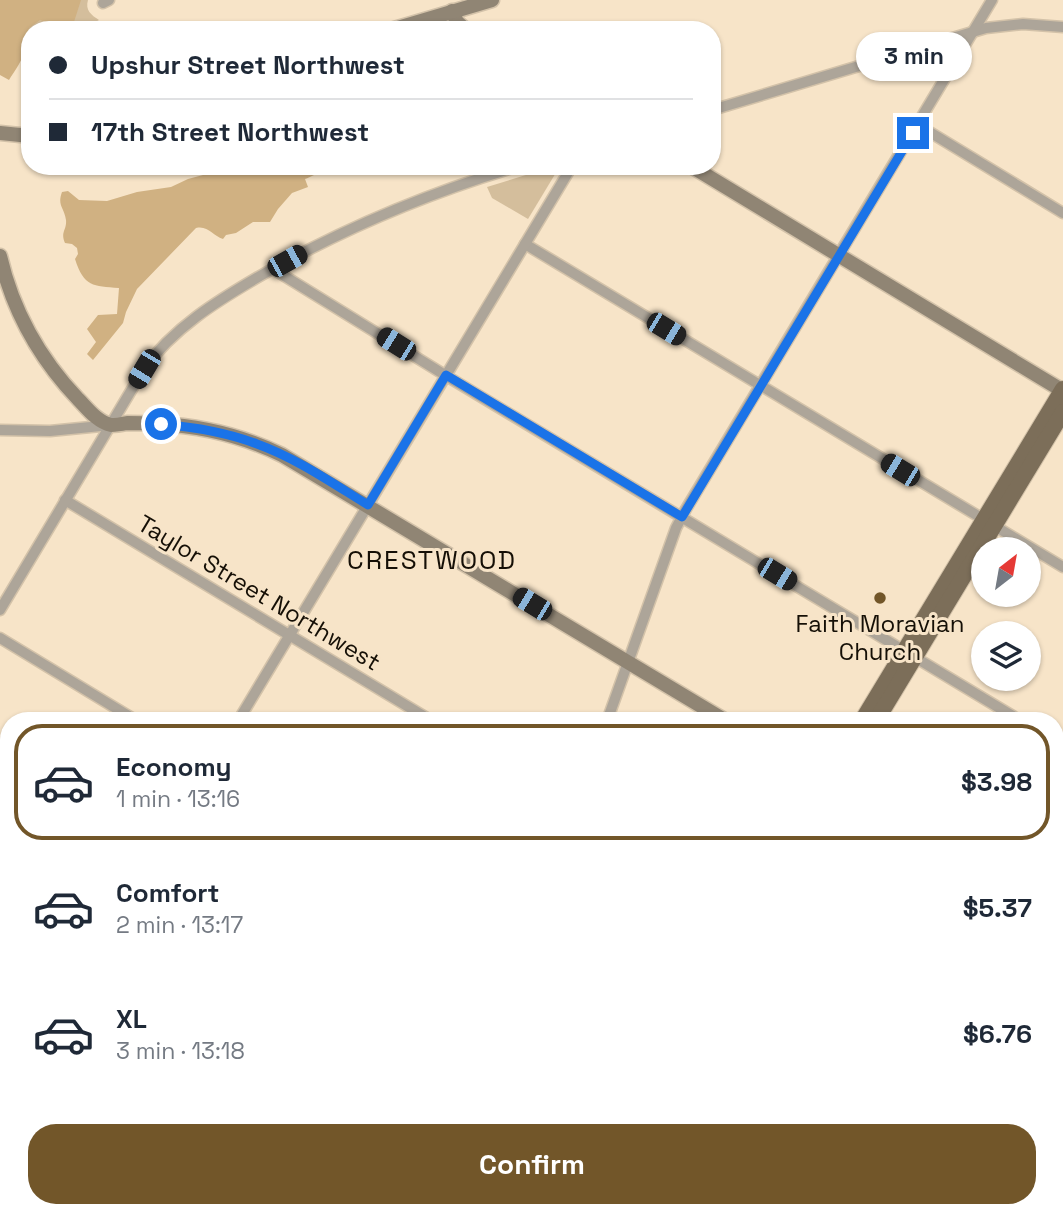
<!DOCTYPE html>
<meta charset="utf-8">
<style>
body{margin:0;font-family:"Space Grotesk",sans-serif;background:#f2f2f3;color:#1f2937;height:100vh;display:flex;flex-direction:column;font-size:26px;white-space:nowrap}
*{box-sizing:border-box;margin:0}
p{font-size:23px;color:#747a83}
.icon{flex:none;width:38px;height:38px;fill:none;stroke:currentColor;stroke-width:2;stroke-linecap:round;stroke-linejoin:round}
.map{position:relative;flex:1;overflow:hidden}
.side{position:absolute;left:0px;top:712px;width:1064px;height:506px;display:flex;flex-direction:column;background:#fff;border-radius:28px 28px 0 0;box-shadow:0 2px 5px #0004}
.side>*{flex:none}
.banner{position:absolute;left:21px;top:21px;width:700px;height:154px;border-radius:28px;box-shadow:0 2px 5px #0004;display:grid;align-content:center;height:154px;padding:0 28px;background:#fff}
.needle{width:46px;rotate:31deg}
.buttons{position:absolute;left:971px;top:537px;display:grid;gap:14px}
.buttons a{display:grid;place-items:center;width:70px;height:70px;border-radius:50%;background:#fff;box-shadow:0 2px 5px #0004;font-size:35px}
.end{position:absolute;width:32px;height:32px;margin:-16px;border:9px solid #1a73e8;background:#fff;box-shadow:0 0 0 4px #fff}
.from{border-radius:50%}
.bubble{position:absolute;height:49px;border-radius:24px;background:#fff;box-shadow:0 2px 5px #0004;font-size:23px;font-weight:700;line-height:49px;text-align:center}
.car{position:absolute;width:21px;height:42px;margin:-21px -10px;border-radius:9px;box-shadow:0 0 5px 2px #0007;background:linear-gradient(#222 24%,#8ab4d8 0 40%,#222 0 76%,#8ab4d8 0 86%,#222 0)}
.banner b{display:flex;align-items:center;gap:24px;height:66px;font-size:26px}
.banner b+b{border-top:2px solid #e0e1e3}
.banner i{width:18px;height:18px;background:#1f2937}
ul{padding:12px 0 0;list-style:none}
li{display:flex;align-items:center;gap:21px;height:116px;margin:0 14px 10px;padding:0 14px;border:4px solid transparent;border-radius:28px}
li div{flex:1}
li b{display:block;font-size:26px}
li em{font-style:normal;font-weight:700}
li.active{border-color:#725629}
li>.icon{width:63px;height:63px;stroke-width:1.5}
.button{display:flex;gap:14px;margin-top:auto;padding:14px 28px}
.button a{flex:1;height:80px;border-radius:28px;background:#725629;color:#fff;font-size:28px;font-weight:700;line-height:80px;text-align:center}
.map>svg:first-child{display:block}
</style>
<div class="map">
<svg width="1063" height="1217" viewBox="0 0 1063 1217">
<rect width="100%" height="100%" fill="#f7e4c8"/>
<g fill="#d4be9c">
<path d="M 0,0 L 88,0 C 85,10 91,15 99,20 C 82,29 77,31 58,27 L 55,30 L 30,30 L 30,52 L 13,66 Z"/>
<path d="M 555,166 L 560,166 L 528,219 L 492,198 L 487,187 Z"/>
<path d="M 0,937 L 9,940 L 9,1209 L 838,1209 L 833,1217 L 0,1217 Z"/>
</g>
<g fill="#d0b182">
<path d="M 0,0 L 81,0 L 73,25 L 55,25 L 40,20 L 29,28 C 30,49 20,63 9,80 L 0,75 Z"/>
<path d="M 231,166 L 363,166 C 351,173 336,170 322,172 C 316,173 311,177 305,179 L 308,187 L 292,193 L 278,209 L 270,222 L 253,222 L 236,233 L 226,235 L 223,239 C 213,236 208,225 196,228 L 137,289 L 126,312 L 123,323 L 93,360 L 87,354 L 96,342 L 87,329 L 98,315 L 117,314 L 119,288 C 93,286 84,287 75,259 L 78,254 L 77,248 L 72,244 L 65,243 C 60,232 67,230 66,220 C 64,207 57,206 62,192 L 68,191 L 79,200 L 107,201 L 137,192 L 171,187 L 188,179 L 218,171 Z"/>
<path d="M 0,939 L 9,942 L 9,1183 L 0,1186 Z"/>
</g>
<g fill="none" stroke-linecap="round" stroke-linejoin="round">
<defs>
<g id="street">
<path d="M 103,3 L 109,0"/>
<path d="M 712,110 L 986,28 L 1023,24 L 1063,27"/>
<path d="M 918,125 L 1063,213"/>
<path d="M 525,244 L 1063,567"/>
<path d="M 273,269 L 453,380 L 1021,721"/>
<path d="M 0,430 L 50,431 L 111,425"/>
<path d="M 65,500 L 432,721"/>
<path d="M 0,610 L 144,369 C 173,328 217,301 260,276 C 342,229 428,193 519,166"/>
<path d="M 0,638 L 137,721"/>
<path d="M 238,721 L 572,166"/>
<path d="M 607,721 L 676,528 L 686,509 L 992,0"/>
<path d="M 1055,741 L 1063,746"/>
<path d="M 0,790 L 9,795"/>
<path d="M 0,929 L 9,932"/>
<path d="M 1055,1097 L 1063,1102"/>
<path d="M 946,1209 L 959,1217"/>
</g>
<g id="secondary">
<path d="M 452,11 L 457,22 L 466,30"/>
<path d="M 391,30 L 492,0"/>
<path d="M 0,133 L 30,136"/>
<path d="M 691,166 L 1063,391"/>
<path d="M 0,256 C 13,312 39,358 78,399 C 87,408 97,422 111,425 C 116,425 122,424 127,423 C 138,423 148,423 159,424 C 202,426 243,436 282,455 L 726,721"/>
<path d="M 1055,920 L 1063,924"/>
<path d="M 1056,1217 L 1063,1205"/>
</g>
<g id="primary">
<path d="M 862,721 L 1063,389"/>
<path d="M 876,721 L 1063,412"/>
<path d="M 124,1209 L 163,1217"/>
<path d="M 0,1211 L 19,1209"/>
<path d="M 570,1217 L 575,1209"/>
<path d="M 701,1217 L 717,1209"/>
</g>
</defs>
<use href="#street" stroke="#d3c2a9" stroke-width="13"/>
<use href="#secondary" stroke="#d3c2a9" stroke-width="17"/>
<use href="#primary" stroke="#d3c2a9" stroke-width="18"/>
<use href="#street" stroke="#ada599" stroke-width="10"/>
<use href="#secondary" stroke="#908574" stroke-width="14"/>
<use href="#primary" stroke="#7c6e59" stroke-width="16"/>
</g>
<g fill="none" stroke-linecap="round" stroke-linejoin="round">
<path stroke="#1a73e8" stroke-width="9" d="M 161,424 C 194,427 226,432 257,444 C 296,458 332,483 368,505 L 446,375 L 682,517 L 913,133"/>
</g>
<circle fill="#725629" stroke="#f7e4c8" stroke-width="2.5" cx="880" cy="598" r="7"/>
<g text-anchor="middle" stroke-width="6" stroke-linejoin="round" paint-order="stroke">
<g font-size="24" fill="#150f06" stroke="#f7e4c8">
<text transform="translate(259 593) rotate(31)" y="8">Taylor Street Northwest</text>
</g>
<g font-size="24" fill="#150f06" stroke="#f7e4c8">
<text x="880" y="632">Faith Moravian<tspan x="880" dy="28">Church</tspan></text>
</g>
<g font-size="26" letter-spacing="2" fill="#150f06" stroke="#f7e4c8">
<text x="432" y="569">CRESTWOOD</text>
</g>
</g>
</svg>
<div class="buttons">
<a><svg class="needle" viewBox="-14 -14 28 28"><path d="M0-13l5 13h-10z" fill="#e53935"/><path d="M0 13l5-13h-10z" fill="#747a83"/></svg></a>
<a><svg class="icon" aria-label="layers" viewBox="0 0 24 24"><path d="M12 4l9 5-9 5-9-5zM3 14l9 5 9-5"/></svg></a>
</div>
<i class="end from" style="left:161px;top:424px"></i>
<i class="end" style="left:913px;top:133px"></i>
<div class="bubble" style="left:856px;top:32px;width:116px">3 min</div>
<i class="car" style="left:287px;top:261px;rotate:61deg"></i>
<i class="car" style="left:666px;top:329px;rotate:121deg"></i>
<i class="car" style="left:396px;top:344px;rotate:302deg"></i>
<i class="car" style="left:144px;top:369px;rotate:211deg"></i>
<i class="car" style="left:900px;top:470px;rotate:301deg"></i>
<i class="car" style="left:777px;top:574px;rotate:121deg"></i>
<i class="car" style="left:532px;top:604px;rotate:301deg"></i>
<div class="banner">
<b><i class="from"></i>Upshur Street Northwest</b>
<b><i></i>17th Street Northwest</b>
</div>
<section class="side">
<ul>
<li class="active"><svg class="icon" aria-label="car" viewBox="0 0 24 24"><path d="M5 17H2v-5l4-1 3-4h7l3 4 3 1v5h-3M9 17h6M6 11h13"/><circle cx="7" cy="17" r="2"/><circle cx="17" cy="17" r="2"/></svg><div><b>Economy</b><p>1 min · 13:16</p></div><em>$3.98</em></li>
<li><svg class="icon" aria-label="car" viewBox="0 0 24 24"><path d="M5 17H2v-5l4-1 3-4h7l3 4 3 1v5h-3M9 17h6M6 11h13"/><circle cx="7" cy="17" r="2"/><circle cx="17" cy="17" r="2"/></svg><div><b>Comfort</b><p>2 min · 13:17</p></div><em>$5.37</em></li>
<li><svg class="icon" aria-label="car" viewBox="0 0 24 24"><path d="M5 17H2v-5l4-1 3-4h7l3 4 3 1v5h-3M9 17h6M6 11h13"/><circle cx="7" cy="17" r="2"/><circle cx="17" cy="17" r="2"/></svg><div><b>XL</b><p>3 min · 13:18</p></div><em>$6.76</em></li>
</ul>
<div class="button"><a>Confirm</a></div>
</section>
</div>
